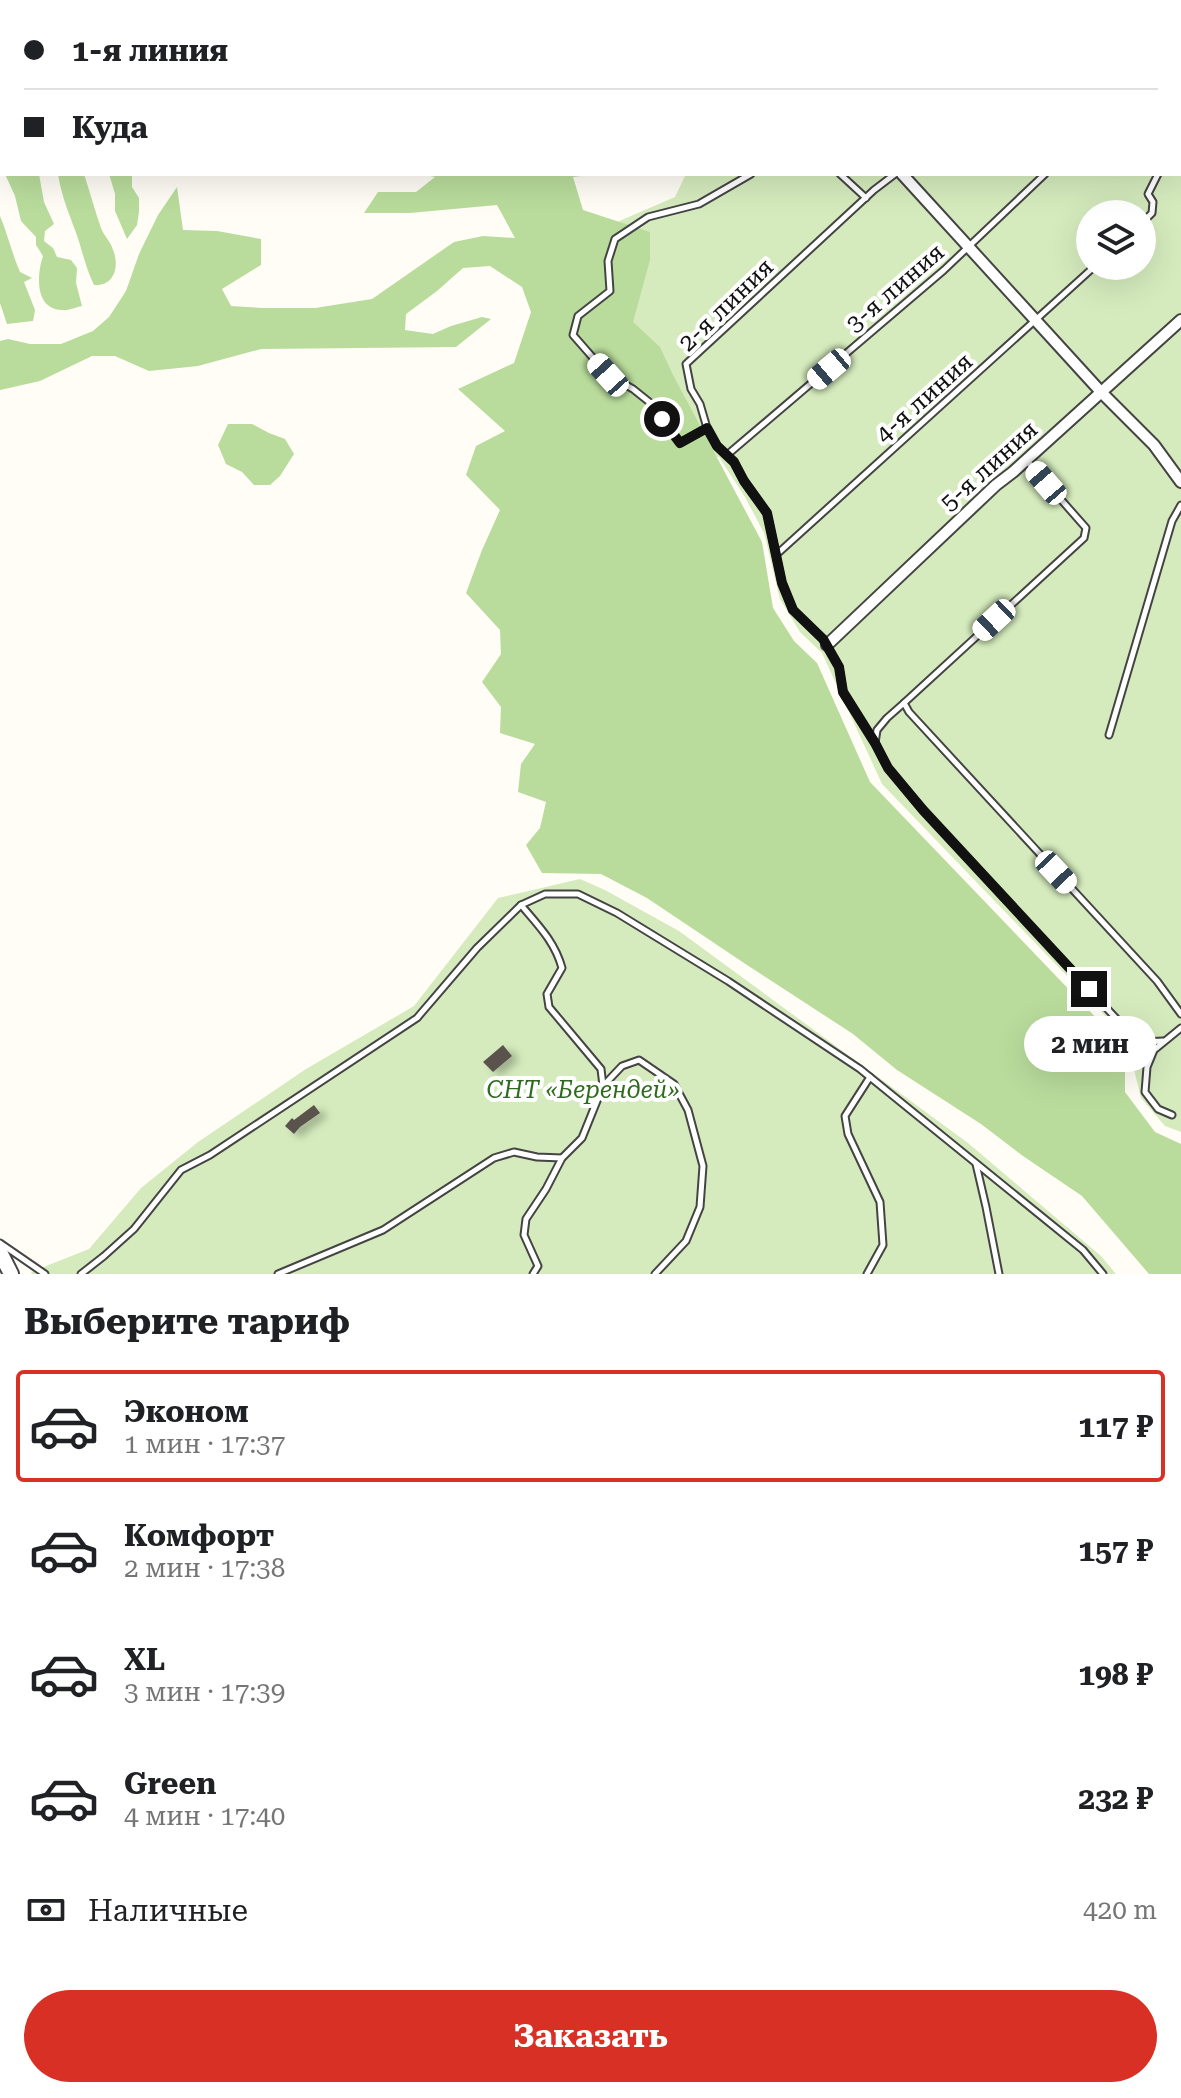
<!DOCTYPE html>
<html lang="ru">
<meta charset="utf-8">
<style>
body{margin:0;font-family:"Roboto Serif",serif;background:#f2f2f2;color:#202124;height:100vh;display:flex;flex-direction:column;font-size:30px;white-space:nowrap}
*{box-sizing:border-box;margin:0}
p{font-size:26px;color:#757577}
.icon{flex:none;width:44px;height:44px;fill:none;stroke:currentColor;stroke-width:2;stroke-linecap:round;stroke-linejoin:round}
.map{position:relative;height:1274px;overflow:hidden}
.side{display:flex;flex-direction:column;background:#fff;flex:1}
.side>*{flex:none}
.top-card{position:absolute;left:0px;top:0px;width:1182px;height:176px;box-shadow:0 8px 32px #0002;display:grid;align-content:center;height:176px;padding:0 24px;background:#fff}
.fabs{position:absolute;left:1076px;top:200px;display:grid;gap:16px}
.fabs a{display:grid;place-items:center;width:80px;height:80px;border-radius:50%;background:#fff;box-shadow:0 8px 32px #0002;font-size:40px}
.end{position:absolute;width:36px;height:36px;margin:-18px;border:10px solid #111;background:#fff;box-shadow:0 0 0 4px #fff}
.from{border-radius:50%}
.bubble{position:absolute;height:56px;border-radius:28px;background:#fff;box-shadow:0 8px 32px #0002;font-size:26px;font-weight:700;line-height:56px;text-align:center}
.car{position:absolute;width:24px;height:48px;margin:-24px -12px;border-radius:10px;box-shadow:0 0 6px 2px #0007;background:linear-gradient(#fff 24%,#345 0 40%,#fff 0 76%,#345 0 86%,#fff 0)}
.top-card b{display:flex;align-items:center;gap:28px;height:76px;font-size:30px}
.top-card b+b{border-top:2px solid #e0e0e0}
.top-card i{width:20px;height:20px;background:#202124}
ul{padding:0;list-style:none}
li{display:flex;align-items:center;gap:24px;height:112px;margin:0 16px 12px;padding:0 8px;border:4px solid transparent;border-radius:8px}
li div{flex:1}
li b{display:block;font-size:30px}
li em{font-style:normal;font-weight:700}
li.on{border-color:#d93025}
li>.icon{width:72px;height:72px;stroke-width:1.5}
h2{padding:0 24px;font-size:36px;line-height:96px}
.pay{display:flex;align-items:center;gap:20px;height:88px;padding:0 24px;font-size:30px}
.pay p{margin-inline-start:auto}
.button{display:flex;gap:16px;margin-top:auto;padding:16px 24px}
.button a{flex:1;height:92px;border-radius:48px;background:#d93025;color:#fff;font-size:32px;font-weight:700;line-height:92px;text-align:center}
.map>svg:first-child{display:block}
</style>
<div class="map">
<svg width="1181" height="1274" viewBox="0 0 1181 1274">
<defs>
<filter id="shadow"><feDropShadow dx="7" dy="4" stdDeviation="4" flood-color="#0004"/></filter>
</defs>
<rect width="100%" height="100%" fill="#fffdf5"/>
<g fill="#d5ebbd" fill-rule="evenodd">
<path d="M 537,0 L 1005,0 L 1006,2 L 538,2 Z"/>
<path d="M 1180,117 L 1181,118 L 1181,1132 L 1165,1126 L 1141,1098 L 1130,1053 L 1118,1029 L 882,784 L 822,653 L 800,632 L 780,599 L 764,533 L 745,497 L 719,457 L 681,454 L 594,287 L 617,222 L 675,197 L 686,174 L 1180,174 ZM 1090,214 L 1142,214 L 1142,266 L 1090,266 Z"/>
<path d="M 580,879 L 605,890 L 679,931 L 968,1143 L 1101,1256 L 1116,1274 L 32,1274 L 31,1272 L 89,1249 L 141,1188 L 198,1142 L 306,1069 L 414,1006 L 498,898 Z"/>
</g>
<g fill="#b9dc9c">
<path d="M 5,174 L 39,174 L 44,202 L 54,224 L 45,231 L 44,241 L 53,248 L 57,257 L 71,260 L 77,268 L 76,283 L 82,306 C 76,307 68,311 62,310 C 34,309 37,274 43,256 L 36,245 L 36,237 L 21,221 L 15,196 Z"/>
<path d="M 58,174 L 84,174 C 90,192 95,211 101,228 C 104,236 111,242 113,250 C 120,266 114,287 94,285 C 85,267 82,248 75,230 C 68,211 61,194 58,174 Z"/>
<path d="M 109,174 L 132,174 L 132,187 L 139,198 L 139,212 L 137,225 L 127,239 L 115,211 L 115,194 Z"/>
<path d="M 421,174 L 598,174 L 573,177 L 583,210 L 650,232 L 650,260 L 633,322 L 660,347 L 673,375 L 762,542 L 773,608 L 794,641 L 817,663 L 870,782 L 1103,1025 L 1125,1063 L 1125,1092 L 1155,1132 L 1181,1144 L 1181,1274 L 1149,1274 L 1082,1196 L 1023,1156 L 981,1124 L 897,1070 L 853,1034 L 747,965 L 647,898 L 601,874 L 542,873 L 526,845 L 540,828 L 546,802 L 518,792 L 521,764 L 535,744 L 500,733 L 501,707 L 482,682 L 501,654 L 500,630 L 466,593 L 482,550 L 500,510 L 466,475 L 476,446 L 505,431 L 458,389 L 514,363 L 531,312 L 522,287 L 490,266 L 463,268 L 437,291 L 406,314 L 405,330 L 433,334 L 451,326 L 482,317 L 491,319 L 456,347 L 261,349 L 198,366 L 149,371 L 115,356 L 92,356 L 40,381 L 0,390 L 0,341 L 8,339 L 30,344 L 61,344 L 93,331 L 109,317 L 126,291 L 139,254 L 158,215 L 177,187 L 183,230 L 217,231 L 261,239 L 261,265 L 222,289 L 231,306 L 263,308 L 315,308 L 372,299 L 454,242 L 483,236 L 515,238 L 497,205 L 410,213 L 364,213 L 378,192 L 416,192 L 435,177 Z"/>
<path d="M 0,216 C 8,235 12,254 20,272 L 32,278 L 24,282 L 35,310 L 33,321 L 7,324 L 0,303 Z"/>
<path d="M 228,424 L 252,424 L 269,433 L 285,439 L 294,454 L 280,476 L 270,485 L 254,485 L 242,472 L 226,464 L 218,445 Z"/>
</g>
<g fill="#5a524d" filter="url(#shadow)">
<path d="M 503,1045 L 512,1056 L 493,1072 L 483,1062 Z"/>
<path d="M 314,1105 L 320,1113 L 300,1127 L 294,1134 L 285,1126 L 292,1118 L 294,1120 Z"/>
</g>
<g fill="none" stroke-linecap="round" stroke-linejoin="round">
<defs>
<g id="service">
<path d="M 550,0 L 551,2"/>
<path d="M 1116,0 L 1116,2"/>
<path d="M 713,2 L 714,0"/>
<path d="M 871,2 L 873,0"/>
<path d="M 1109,2 L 1112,0"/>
<path d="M 1180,131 L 1181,131"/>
<path d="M 1180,152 L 1181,151"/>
<path d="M 840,174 L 866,198"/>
<path d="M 1142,223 L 1152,213 L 1153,202 L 1148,194 L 1158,174"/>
<path d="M 707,428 L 680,443 L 653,405 L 633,389 L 608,375 L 573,335 L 578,316 L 610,291 L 608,261 L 615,239 L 648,217 L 699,204 L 751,174"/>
<path d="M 727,455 L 944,270 L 1045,174"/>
<path d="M 1027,461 L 1086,528 L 1084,538 L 904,703 L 909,712 L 1157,981 L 1181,1014"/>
<path d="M 776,555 L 1095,266"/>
<path d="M 904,703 L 887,718 L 877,730 L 875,743 L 888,768 L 923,810 L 1125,1028 L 1144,1042 L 1163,1041"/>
<path d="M 1109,735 L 1172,521 L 1181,505"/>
<path d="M 875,743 L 843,692 L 839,667 L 823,639 L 793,610 L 782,583 L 767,513 L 744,481 L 734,462 L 717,446 L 707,428 L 700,404 L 691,389 L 686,364 L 874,190 L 895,174"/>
<path d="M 521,905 C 538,925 555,942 562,968 L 547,994 L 549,1007 L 601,1069 L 603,1086 L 582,1138 L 562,1158 L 546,1189 L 526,1219 L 524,1235 L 538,1266 L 533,1274"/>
<path d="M 604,1085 L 622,1066 L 639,1060 L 674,1084 L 688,1110 L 703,1166 L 700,1207 L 686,1241 L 655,1274"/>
<path d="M 1172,1115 L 1158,1109 L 1145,1092 L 1147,1067 L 1154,1050 L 1181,1028"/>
<path d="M 976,1164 L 986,1207 L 999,1274"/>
<path d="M 0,1243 L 45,1274"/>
<path d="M 81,1274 L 104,1256 L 134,1229 L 181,1170 L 210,1155 L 417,1018 L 477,948 L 521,905 L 545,894 L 578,894 L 617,913 L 728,981 L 860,1069 L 1083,1250 L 1103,1274"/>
<path d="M 278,1274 L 383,1230 L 494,1158 L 514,1152 L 537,1157 L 562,1158"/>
<path d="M 867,1274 L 883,1245 L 880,1202 L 848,1134 L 845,1116 L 870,1077"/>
</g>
<g id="minor">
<path d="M 994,0 L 996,2"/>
<path d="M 902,174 L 1101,392 L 1154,445 L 1181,482"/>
<path d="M 827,645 L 996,485 L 1013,472 L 1181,320"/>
</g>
<path id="tertiary" d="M 0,1252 L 11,1274"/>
</defs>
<use href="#service" stroke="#444" stroke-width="9"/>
<use href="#minor" stroke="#444" stroke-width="14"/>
<use href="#tertiary" stroke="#444" stroke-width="18"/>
<use href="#service" stroke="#fff" stroke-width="5"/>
<use href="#minor" stroke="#fff" stroke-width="10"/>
<use href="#tertiary" stroke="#fff" stroke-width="14"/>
</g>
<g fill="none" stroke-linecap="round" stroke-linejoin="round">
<path stroke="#111" stroke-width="10" d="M 662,419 L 680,443 L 707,428 L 717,446 L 734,462 L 744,481 L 767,513 L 782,583 L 793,610 L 823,639 L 839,667 L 843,692 L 875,743 L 888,768 L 923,810 L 1089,989"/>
</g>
<g text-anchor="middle" stroke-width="8" stroke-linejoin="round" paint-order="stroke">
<g font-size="24" fill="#111" stroke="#fff">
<text transform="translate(895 288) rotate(-41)" y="8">3-я линия</text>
<text transform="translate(726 305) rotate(-44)" y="8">2-я линия</text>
<text transform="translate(924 398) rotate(-42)" y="8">4-я линия</text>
<text transform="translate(989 466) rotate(-42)" y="8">5-я линия</text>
</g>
<g font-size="24" font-style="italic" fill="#2f6b1f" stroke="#fff">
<text x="583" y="1098">СНТ «Берендей»</text>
</g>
</g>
</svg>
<div class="fabs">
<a><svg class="icon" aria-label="layers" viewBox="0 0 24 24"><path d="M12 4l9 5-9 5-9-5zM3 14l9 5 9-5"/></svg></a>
</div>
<i class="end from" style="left:662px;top:419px"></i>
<i class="end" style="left:1089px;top:989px"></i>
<div class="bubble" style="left:1024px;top:1016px;width:132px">2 мин</div>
<i class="car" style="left:829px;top:369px;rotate:230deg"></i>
<i class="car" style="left:608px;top:375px;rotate:318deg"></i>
<i class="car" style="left:1046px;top:483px;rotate:319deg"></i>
<i class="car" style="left:994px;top:620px;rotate:227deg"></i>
<i class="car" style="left:1056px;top:872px;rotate:137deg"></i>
<div class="top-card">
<b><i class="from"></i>1-я линия</b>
<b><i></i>Куда</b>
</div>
</div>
<section class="side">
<h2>Выберите тариф</h2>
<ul>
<li class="on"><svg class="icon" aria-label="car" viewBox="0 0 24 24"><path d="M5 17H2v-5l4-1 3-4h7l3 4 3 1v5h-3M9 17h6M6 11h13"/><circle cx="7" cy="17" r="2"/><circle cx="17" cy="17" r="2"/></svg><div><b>Эконом</b><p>1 мин · 17:37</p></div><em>117 ₽</em></li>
<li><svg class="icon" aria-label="car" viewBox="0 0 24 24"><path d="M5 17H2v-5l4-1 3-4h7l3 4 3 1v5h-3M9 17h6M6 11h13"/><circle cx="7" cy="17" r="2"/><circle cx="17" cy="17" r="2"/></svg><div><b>Комфорт</b><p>2 мин · 17:38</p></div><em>157 ₽</em></li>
<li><svg class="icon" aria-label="car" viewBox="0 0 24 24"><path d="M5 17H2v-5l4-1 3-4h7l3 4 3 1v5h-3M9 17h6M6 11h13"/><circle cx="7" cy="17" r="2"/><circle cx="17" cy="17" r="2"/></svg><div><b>XL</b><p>3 мин · 17:39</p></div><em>198 ₽</em></li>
<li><svg class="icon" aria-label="car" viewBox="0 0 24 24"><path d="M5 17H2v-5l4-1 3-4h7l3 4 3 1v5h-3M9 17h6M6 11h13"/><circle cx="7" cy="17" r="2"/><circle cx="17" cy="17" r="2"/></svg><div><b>Green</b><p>4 мин · 17:40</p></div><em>232 ₽</em></li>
</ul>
<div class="pay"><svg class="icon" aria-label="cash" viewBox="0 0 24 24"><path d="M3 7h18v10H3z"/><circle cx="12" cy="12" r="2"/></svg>Наличные<p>420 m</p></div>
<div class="button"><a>Заказать</a></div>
</section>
